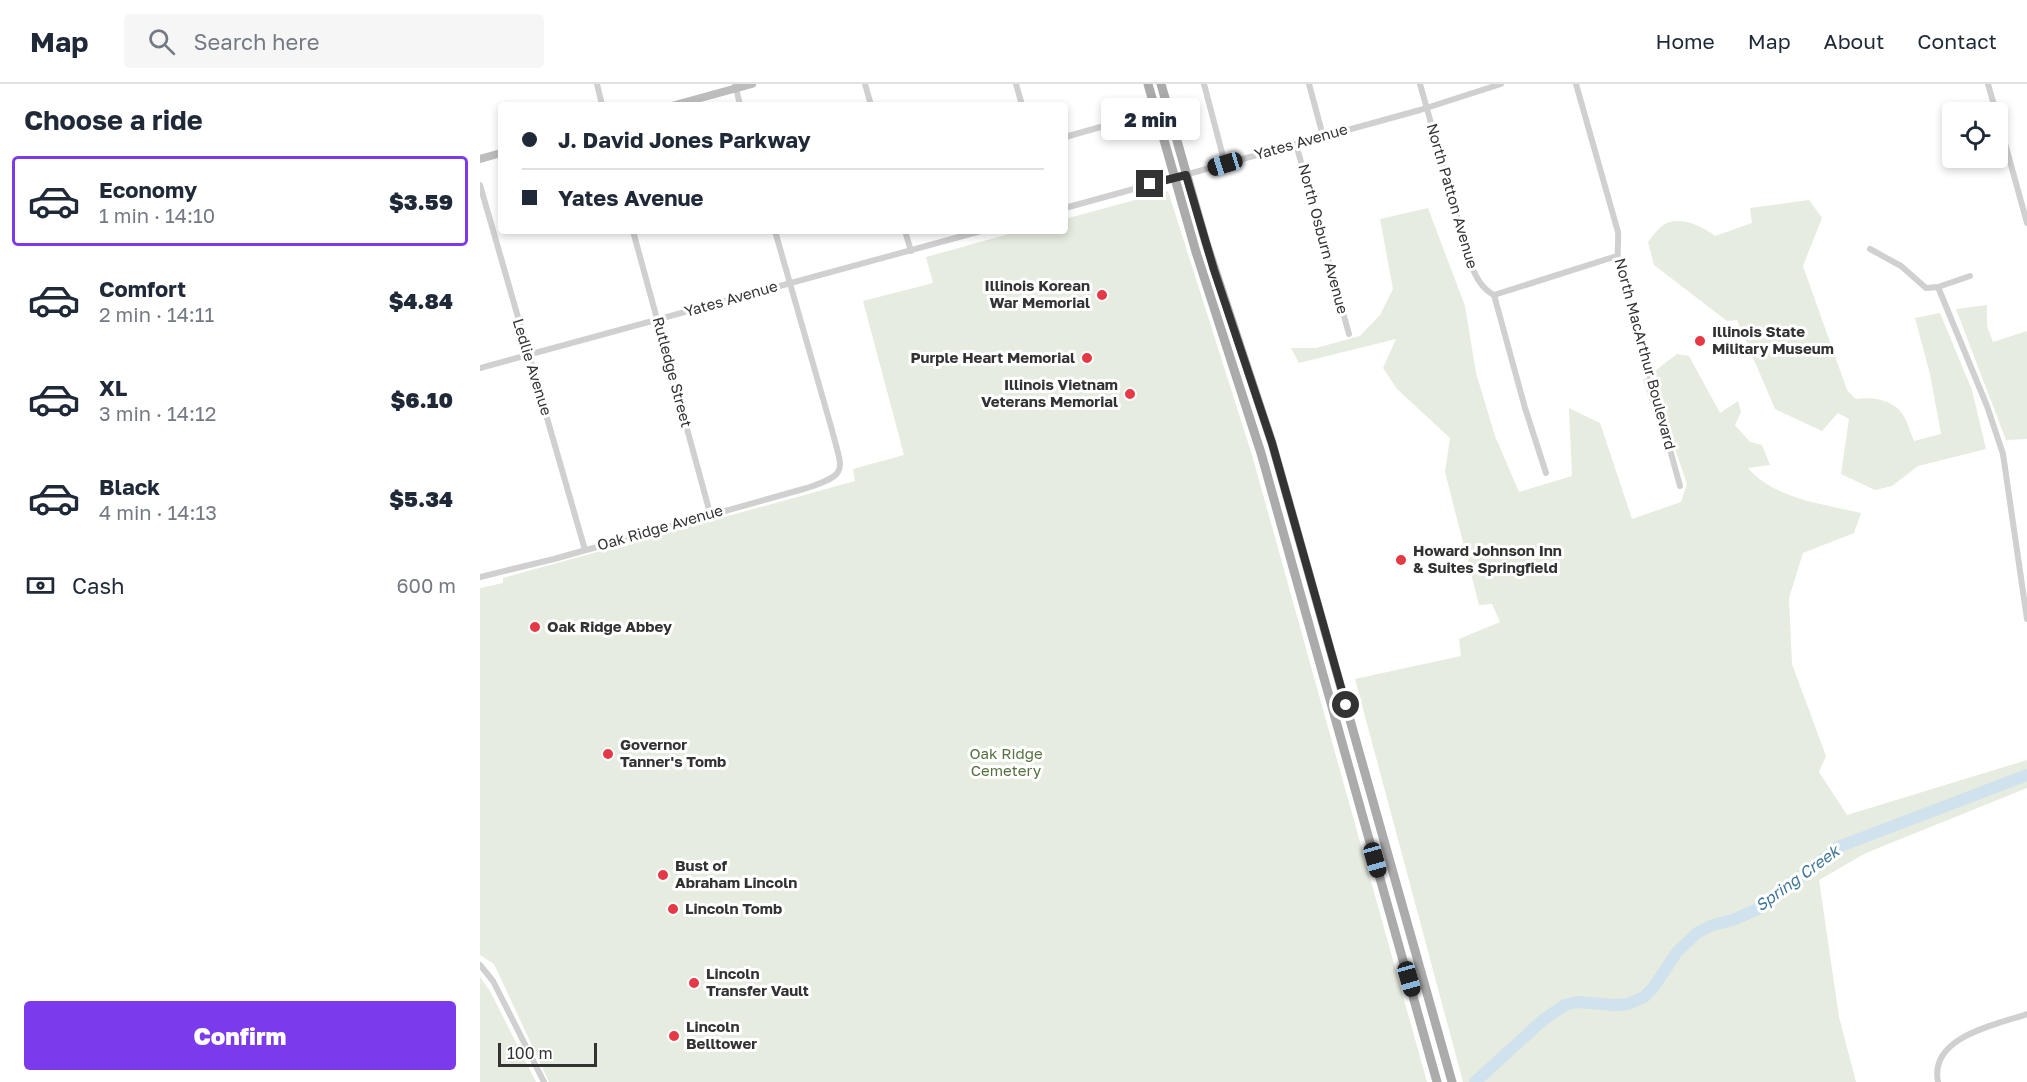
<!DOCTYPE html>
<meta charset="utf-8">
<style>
body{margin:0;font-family:"Golos Text",sans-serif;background:#f6f6f7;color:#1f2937;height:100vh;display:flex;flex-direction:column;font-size:22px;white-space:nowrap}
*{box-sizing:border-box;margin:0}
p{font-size:20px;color:#747a83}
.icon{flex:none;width:33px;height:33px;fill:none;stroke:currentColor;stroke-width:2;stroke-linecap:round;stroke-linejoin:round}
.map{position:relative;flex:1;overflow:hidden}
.details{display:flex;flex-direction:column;background:#fff;width:480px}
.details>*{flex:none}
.hud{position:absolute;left:18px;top:18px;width:570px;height:132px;border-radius:6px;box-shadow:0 3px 9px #0003;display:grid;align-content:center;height:132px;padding:0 24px;background:#fff}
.buttons{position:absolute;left:1462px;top:18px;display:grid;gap:12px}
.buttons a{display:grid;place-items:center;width:66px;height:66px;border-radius:6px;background:#fff;box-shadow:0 3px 9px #0003;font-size:30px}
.scale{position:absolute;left:18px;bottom:15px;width:99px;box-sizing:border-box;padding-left:6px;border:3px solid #333;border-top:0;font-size:16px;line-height:21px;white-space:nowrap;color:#333;-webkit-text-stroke:4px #fff;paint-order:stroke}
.end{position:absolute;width:27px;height:27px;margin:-14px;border:8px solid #333;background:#fff;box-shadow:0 0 0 3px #fff}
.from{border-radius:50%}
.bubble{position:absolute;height:42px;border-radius:6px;background:#fff;box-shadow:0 3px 9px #0003;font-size:20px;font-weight:800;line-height:42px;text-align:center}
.car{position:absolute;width:18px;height:36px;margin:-18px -9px;border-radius:8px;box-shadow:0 0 4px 2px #0007;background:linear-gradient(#222 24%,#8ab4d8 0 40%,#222 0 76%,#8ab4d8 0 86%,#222 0)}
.hud b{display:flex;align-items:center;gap:21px;height:57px;font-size:22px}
.hud b+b{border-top:2px solid #e0e1e3}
.hud i{width:15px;height:15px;background:#1f2937}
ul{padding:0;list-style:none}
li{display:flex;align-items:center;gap:18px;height:90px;margin:0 12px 9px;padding:0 12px;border:3px solid transparent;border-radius:6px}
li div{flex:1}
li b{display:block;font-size:22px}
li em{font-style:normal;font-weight:800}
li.active{border-color:#7c3aed}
li>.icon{width:54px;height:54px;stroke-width:1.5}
h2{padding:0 24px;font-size:27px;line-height:72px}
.pay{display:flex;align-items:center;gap:15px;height:66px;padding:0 24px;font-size:22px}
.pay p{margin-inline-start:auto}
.cta{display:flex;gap:12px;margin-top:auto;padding:12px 24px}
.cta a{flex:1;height:69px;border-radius:6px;background:#7c3aed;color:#fff;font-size:24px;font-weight:800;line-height:69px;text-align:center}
header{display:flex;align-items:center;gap:36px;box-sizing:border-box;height:84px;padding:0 30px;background:#fff;border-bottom:2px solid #e0e1e3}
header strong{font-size:28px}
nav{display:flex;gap:33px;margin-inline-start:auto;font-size:21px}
.search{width:420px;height:54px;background:#f6f6f7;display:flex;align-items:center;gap:15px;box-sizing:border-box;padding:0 21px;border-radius:6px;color:#747a83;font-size:22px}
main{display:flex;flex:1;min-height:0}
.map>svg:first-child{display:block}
</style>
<header>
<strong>Map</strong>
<div class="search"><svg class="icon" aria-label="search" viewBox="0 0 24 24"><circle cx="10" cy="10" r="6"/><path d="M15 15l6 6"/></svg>Search here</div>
<nav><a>Home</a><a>Map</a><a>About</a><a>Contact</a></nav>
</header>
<main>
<section class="details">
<h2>Choose a ride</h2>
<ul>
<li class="active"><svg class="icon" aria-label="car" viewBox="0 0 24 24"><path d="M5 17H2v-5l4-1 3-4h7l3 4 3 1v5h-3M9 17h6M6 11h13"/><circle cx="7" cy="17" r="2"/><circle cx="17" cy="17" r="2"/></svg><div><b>Economy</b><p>1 min · 14:10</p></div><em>$3.59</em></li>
<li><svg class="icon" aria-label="car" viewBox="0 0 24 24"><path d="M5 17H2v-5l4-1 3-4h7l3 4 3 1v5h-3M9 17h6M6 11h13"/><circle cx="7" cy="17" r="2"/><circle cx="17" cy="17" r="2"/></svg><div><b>Comfort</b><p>2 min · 14:11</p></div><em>$4.84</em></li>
<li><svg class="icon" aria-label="car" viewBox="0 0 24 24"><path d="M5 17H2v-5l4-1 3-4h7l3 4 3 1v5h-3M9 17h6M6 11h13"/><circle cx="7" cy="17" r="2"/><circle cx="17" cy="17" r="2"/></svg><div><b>XL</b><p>3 min · 14:12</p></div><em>$6.10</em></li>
<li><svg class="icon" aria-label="car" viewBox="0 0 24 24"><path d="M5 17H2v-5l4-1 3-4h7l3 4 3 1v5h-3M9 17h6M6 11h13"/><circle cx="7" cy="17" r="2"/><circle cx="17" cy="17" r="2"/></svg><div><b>Black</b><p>4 min · 14:13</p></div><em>$5.34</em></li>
</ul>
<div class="pay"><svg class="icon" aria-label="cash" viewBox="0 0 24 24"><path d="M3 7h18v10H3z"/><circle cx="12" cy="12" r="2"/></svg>Cash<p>600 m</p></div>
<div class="cta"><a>Confirm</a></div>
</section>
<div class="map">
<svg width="1547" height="998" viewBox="0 0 1547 998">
<rect width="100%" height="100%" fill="#fff"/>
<g fill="#e6ecdf">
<path d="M 688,107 L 772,371 L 947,998 L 69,998 L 14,880 L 0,871 L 0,504 L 23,499 L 23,494 L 375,397 L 373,385 L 424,371 L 383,217 L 453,199 L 446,173 L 540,147 L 585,147 L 585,135 Z"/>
<path d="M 1329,116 L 1342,134 L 1323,182 L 1367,306 L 1376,315 C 1392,313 1413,315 1423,331 C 1428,338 1430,349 1434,357 L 1461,350 L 1450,290 L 1435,234 L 1460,229 L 1492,306 L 1506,365 L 1438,382 L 1412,402 L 1395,406 L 1361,390 L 1369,335 L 1358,329 L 1342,347 L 1295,325 L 1257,236 L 1247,237 L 1174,181 L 1168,158 C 1172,153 1176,147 1181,143 C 1196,130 1221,141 1235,152 L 1272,139 L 1270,124 Z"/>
<path d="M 948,124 L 985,222 L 996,289 L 1015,352 L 1039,408 L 1092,392 L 1089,324 L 1120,339 L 1152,435 L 1201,418 L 1207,400 L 1185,336 L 1172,327 L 1163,296 L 1197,270 L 1209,272 L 1240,329 L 1258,317 L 1261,328 L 1255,341 L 1270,358 L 1282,361 L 1290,381 L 1268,384 C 1294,415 1344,420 1381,429 L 1374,449 L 1323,469 L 1309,514 L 1312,580 L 1346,672 L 1339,688 L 1367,731 L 1547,676 L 1547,704 L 1386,769 L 1339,796 L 1359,933 L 1376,998 L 983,998 L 875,595 L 981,572 L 979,555 L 1020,538 L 1012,520 L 999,521 L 965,388 L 970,354 L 917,305 L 903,284 L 916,255 L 819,279 L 811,264 L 836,264 L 880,252 L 900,231 L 913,205 L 900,135 Z"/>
<path d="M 1507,221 L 1507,242 L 1513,258 L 1547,247 L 1547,355 L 1526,356 L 1476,225 Z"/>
<path d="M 0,893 L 10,907 L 56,998 L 0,998 Z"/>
</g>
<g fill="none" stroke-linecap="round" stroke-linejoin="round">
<path stroke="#cfe2ee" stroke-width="12" d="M 995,998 L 1063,936 L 1085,921 L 1097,918 L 1134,921 L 1148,920 L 1164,913 L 1173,904 L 1197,868 L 1217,849 L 1233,841 L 1253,836 L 1282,823 L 1358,763 L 1547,691"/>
<g stroke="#d0d0d0" stroke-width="6">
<path d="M 117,0 L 122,21"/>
<path d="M 255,0 L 260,21"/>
<path d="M 385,0 L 391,21"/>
<path d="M 536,0 L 542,21"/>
<path d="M 724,0 L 745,80"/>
<path d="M 829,0 L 843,52"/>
<path d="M 940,0 L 991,181 C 996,193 1002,205 1014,211 L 1045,324 L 1066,389"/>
<path d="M 1096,0 L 1138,148 C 1139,159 1136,169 1139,179 L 1200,402"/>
<path d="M 1508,0 L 1516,28"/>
<path d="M 1518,34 L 1547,139"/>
<path d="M 585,53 L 688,24"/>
<path d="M 816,60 L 869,250"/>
<path d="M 0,101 L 105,466"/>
<path d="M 585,124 L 940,26 L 1021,0"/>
<path d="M 153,147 L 230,429"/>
<path d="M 425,147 L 431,167"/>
<path d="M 1390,165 L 1421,182 L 1446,204 L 1458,203 L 1490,192"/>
<path d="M 1458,203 L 1507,322 L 1523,370 L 1547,535"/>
<path d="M 1014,211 L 1137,172"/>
<path d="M 0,284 L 501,147"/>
<path d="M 0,493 L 74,475 L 327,404 C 370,390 362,386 352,346 L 295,147"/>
<path d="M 0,881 L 13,897 L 64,998"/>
<path d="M 1458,998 C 1449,953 1515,941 1547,930"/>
</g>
<g stroke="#bdbdbd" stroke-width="8">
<path d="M 195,21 L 272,0"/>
<path d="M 0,75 L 21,69"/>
</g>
<g stroke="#ababab" stroke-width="9">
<path d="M 668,0 L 716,168 L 781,369 L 957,998"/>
<path d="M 681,0 L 726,159 L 792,359 L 972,998"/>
</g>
</g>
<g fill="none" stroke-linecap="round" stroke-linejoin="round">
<path stroke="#333" stroke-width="8" d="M 670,100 L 706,91 L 734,186 L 792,359 L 866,621"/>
</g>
<g fill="#e63946" stroke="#fff" stroke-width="2">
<circle cx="622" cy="211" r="6"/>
<circle cx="1220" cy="257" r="6"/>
<circle cx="607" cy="274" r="6"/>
<circle cx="650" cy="310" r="6"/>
<circle cx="921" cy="476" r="6"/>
<circle cx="55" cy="543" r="6"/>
<circle cx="128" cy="670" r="6"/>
<circle cx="183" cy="791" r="6"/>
<circle cx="193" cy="825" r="6"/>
<circle cx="214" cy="899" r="6"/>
<circle cx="194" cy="952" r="6"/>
</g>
<g text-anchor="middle" stroke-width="6" stroke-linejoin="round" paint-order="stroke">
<g font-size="15" fill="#333" stroke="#fff">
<text transform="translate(821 58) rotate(-16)" y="5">Yates Avenue</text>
<text transform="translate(972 112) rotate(74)" y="5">North Patton Avenue</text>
<text transform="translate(843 155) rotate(75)" y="5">North Osburn Avenue</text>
<text transform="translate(251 215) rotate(-16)" y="5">Yates Avenue</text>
<text transform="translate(1165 270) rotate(75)" y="5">North MacArthur Boulevard</text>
<text transform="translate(52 283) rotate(73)" y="5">Ledlie Avenue</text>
<text transform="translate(192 288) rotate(75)" y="5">Rutledge Street</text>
<text transform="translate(180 444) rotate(-16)" y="5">Oak Ridge Avenue</text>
</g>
<g font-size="15" font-weight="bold" fill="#333" stroke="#fff" text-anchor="start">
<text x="610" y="207" text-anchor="end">Illinois Korean<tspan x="610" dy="17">War Memorial</tspan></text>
<text x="1232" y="253">Illinois State<tspan x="1232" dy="17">Military Museum</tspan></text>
<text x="595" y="279" text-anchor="end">Purple Heart Memorial</text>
<text x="638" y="306" text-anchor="end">Illinois Vietnam<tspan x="638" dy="17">Veterans Memorial</tspan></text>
<text x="933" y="472">Howard Johnson Inn<tspan x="933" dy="17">&amp; Suites Springfield</tspan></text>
<text x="67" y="548">Oak Ridge Abbey</text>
<text x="140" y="666">Governor<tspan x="140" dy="17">Tanner's Tomb</tspan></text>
<text x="195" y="787">Bust of<tspan x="195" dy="17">Abraham Lincoln</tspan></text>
<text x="205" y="830">Lincoln Tomb</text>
<text x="226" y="895">Lincoln<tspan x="226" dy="17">Transfer Vault</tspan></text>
<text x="206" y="948">Lincoln<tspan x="206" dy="17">Belltower</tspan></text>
</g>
<g font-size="15" fill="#56703f" stroke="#fff">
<text x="526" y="675">Oak Ridge<tspan x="526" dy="17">Cemetery</tspan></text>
</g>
<g font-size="16" font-style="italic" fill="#3f7597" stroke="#fff">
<text transform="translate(1317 794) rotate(-36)" y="6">Spring Creek</text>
</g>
</g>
</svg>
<div class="buttons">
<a><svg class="icon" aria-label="locate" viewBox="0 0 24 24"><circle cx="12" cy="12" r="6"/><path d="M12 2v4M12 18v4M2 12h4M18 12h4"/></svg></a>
</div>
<div class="scale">100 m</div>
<i class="end from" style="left:866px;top:621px"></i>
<i class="end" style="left:670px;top:100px"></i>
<div class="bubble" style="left:621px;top:14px;width:99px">2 min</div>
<i class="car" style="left:745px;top:80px;rotate:253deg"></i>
<i class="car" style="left:895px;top:776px;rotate:164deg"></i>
<i class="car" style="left:929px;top:895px;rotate:164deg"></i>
<div class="hud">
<b><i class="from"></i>J. David Jones Parkway</b>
<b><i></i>Yates Avenue</b>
</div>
</div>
</main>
